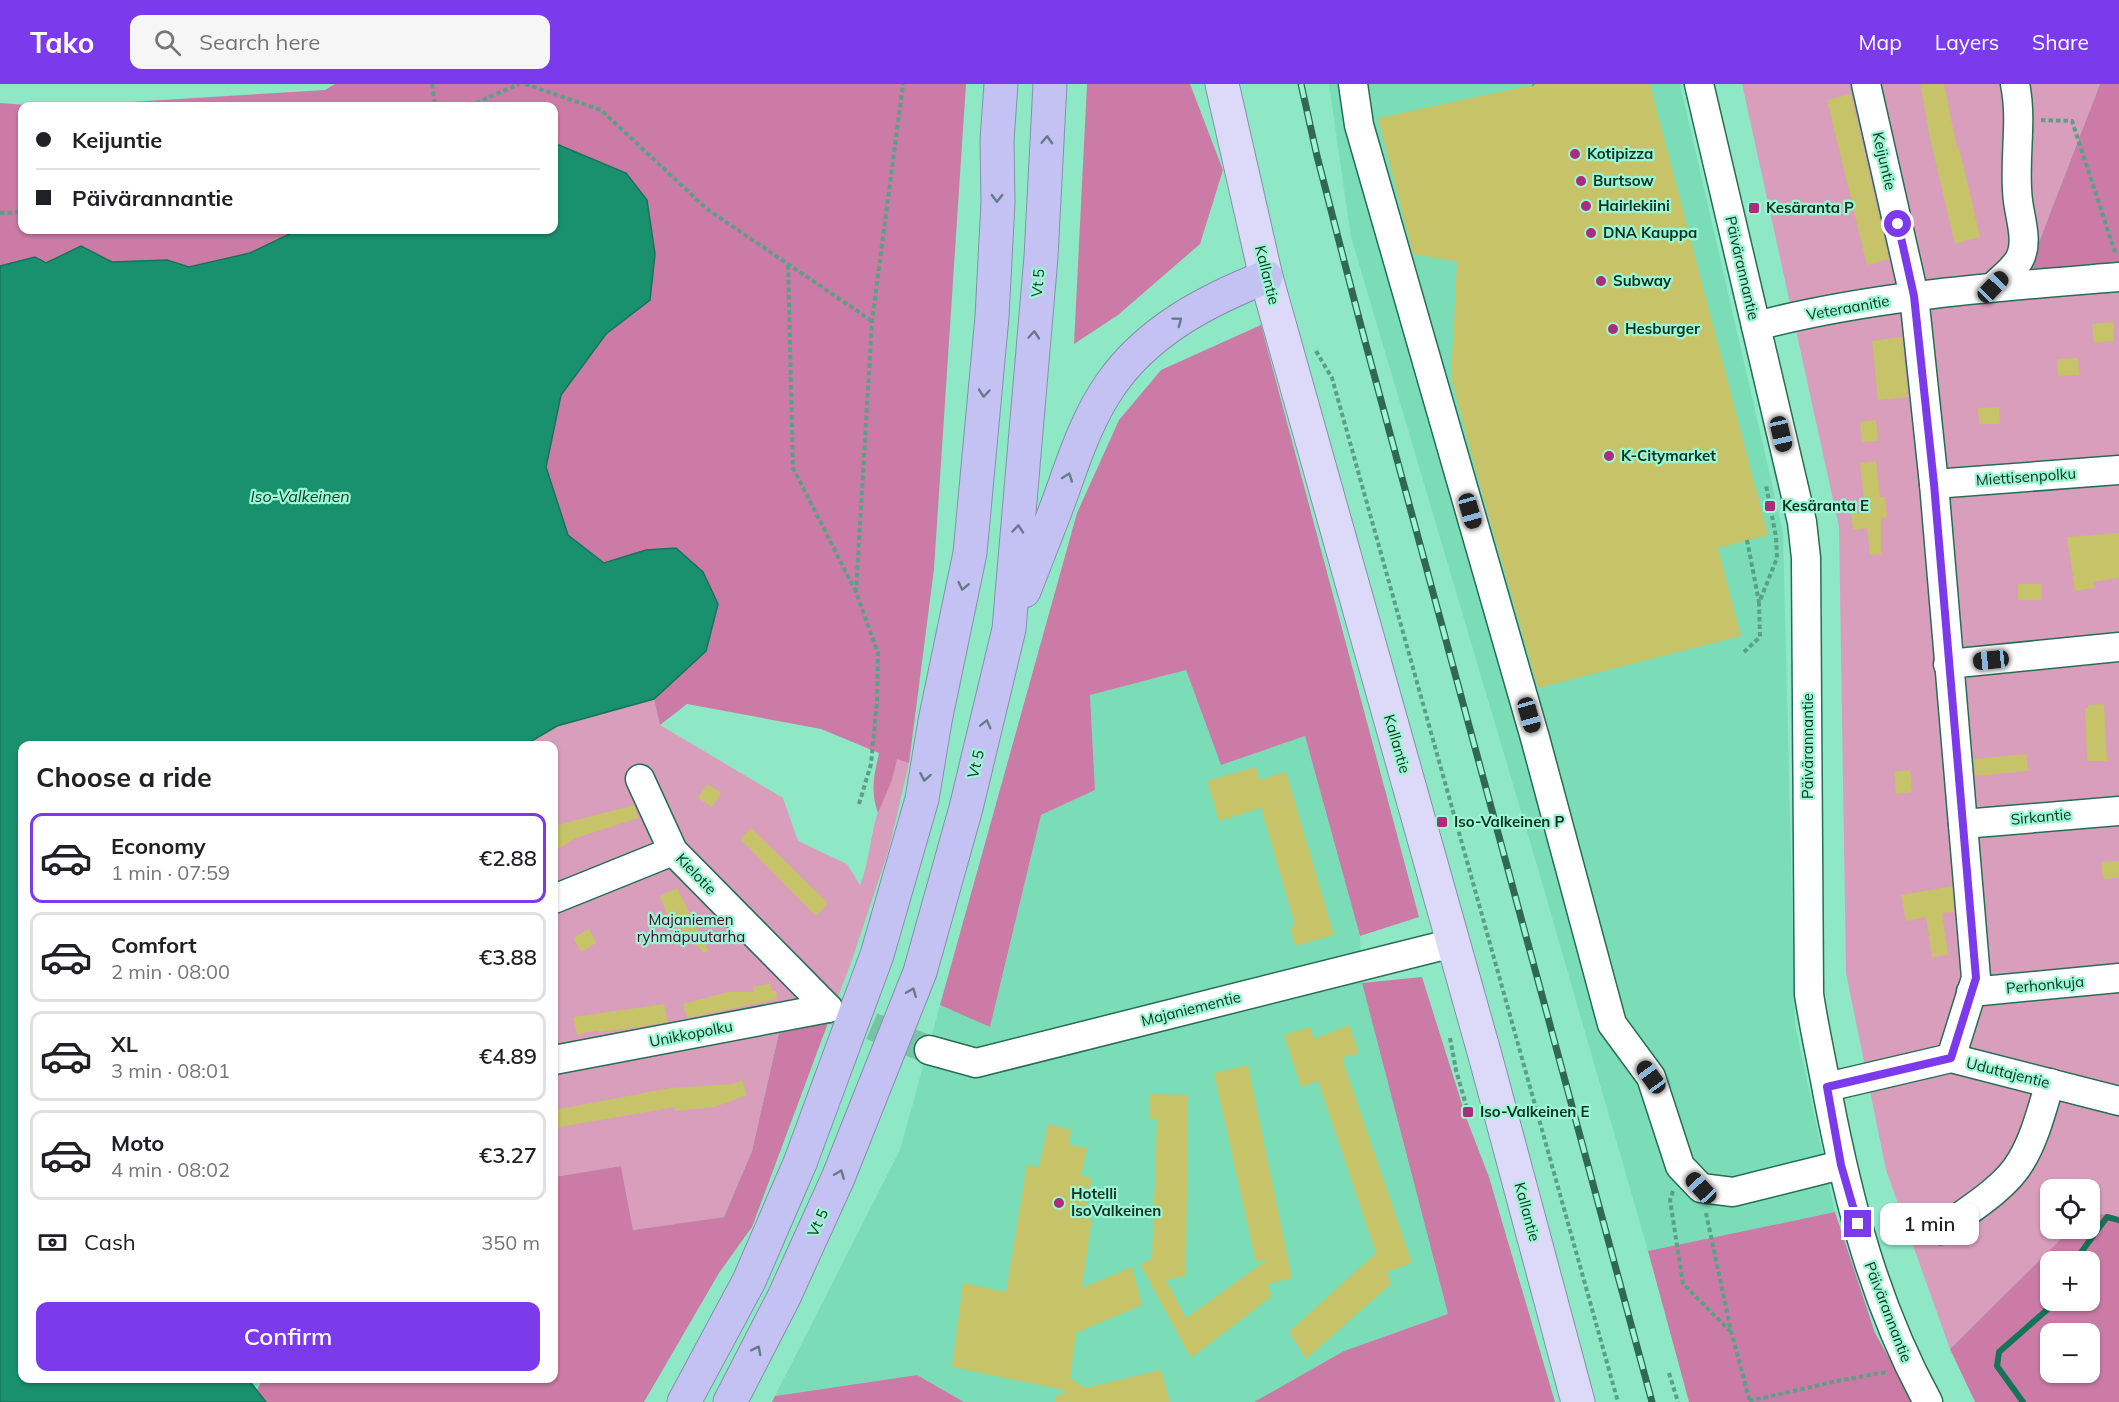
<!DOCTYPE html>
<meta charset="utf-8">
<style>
body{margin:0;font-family:Mulish,sans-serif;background:#f6f6f6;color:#202124;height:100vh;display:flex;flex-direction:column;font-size:22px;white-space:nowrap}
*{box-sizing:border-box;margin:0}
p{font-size:20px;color:#757577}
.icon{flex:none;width:33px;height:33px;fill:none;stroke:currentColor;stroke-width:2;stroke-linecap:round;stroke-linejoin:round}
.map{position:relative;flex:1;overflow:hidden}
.panel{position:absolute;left:18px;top:657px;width:540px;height:642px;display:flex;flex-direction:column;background:#fff;border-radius:12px;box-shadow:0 2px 4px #0004}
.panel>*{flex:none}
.banner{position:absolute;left:18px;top:18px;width:540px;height:132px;border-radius:12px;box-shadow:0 2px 4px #0004;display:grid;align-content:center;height:132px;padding:0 18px;background:#fff}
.tools{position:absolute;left:2040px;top:1095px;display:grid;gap:12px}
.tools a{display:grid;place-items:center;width:60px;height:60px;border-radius:12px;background:#fff;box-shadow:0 2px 4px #0004;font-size:30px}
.end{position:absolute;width:27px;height:27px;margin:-14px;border:8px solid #7c3aed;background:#fff;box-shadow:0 0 0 3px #fff}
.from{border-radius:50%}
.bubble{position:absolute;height:42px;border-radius:12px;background:#fff;box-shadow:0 2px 4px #0004;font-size:20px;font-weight:600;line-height:42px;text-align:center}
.car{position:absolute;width:18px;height:36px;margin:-18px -9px;border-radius:8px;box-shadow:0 0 4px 2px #0007;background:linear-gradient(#222 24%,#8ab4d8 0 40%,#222 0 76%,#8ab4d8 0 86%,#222 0)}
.banner b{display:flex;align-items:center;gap:21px;height:57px;font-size:22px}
.banner b+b{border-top:2px solid #e0e0e0}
.banner i{width:15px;height:15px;background:#202124}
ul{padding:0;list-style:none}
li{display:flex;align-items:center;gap:18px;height:90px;margin:0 12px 9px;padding:0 6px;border:3px solid #e0e0e0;border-radius:12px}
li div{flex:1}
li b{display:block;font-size:22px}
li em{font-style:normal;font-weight:600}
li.current{border-color:#7c3aed}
li>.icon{width:54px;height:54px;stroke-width:1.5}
h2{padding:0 18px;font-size:27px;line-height:72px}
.pay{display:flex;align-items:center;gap:15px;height:66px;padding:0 18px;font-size:22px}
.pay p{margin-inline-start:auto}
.primary-button{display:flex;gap:12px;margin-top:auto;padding:12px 18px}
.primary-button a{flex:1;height:69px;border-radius:12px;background:#7c3aed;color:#fff;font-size:24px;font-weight:600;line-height:69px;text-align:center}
header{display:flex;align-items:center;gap:36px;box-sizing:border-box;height:84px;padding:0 30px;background:#7c3aed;color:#fff}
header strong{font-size:28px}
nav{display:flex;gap:33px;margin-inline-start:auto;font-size:21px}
.search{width:420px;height:54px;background:#f6f6f6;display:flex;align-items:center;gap:15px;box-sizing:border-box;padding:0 21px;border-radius:12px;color:#757577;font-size:22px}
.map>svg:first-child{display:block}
</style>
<header>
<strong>Tako</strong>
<div class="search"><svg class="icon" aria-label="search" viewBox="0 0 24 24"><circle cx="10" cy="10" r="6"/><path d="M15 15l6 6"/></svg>Search here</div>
<nav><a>Map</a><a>Layers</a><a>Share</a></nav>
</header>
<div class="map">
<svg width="2119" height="1318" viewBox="0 0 2119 1318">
<rect width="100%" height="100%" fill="#8fe8c5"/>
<g fill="#7addb7">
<path d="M 1329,0 L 1680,0 L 1783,448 L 1795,940 L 1835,1128 L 1648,1167 L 1541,795 L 1351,153 Z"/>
<path d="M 1186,586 L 1221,681 L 1305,652 L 1360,852 L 1362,899 L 1448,1230 L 1344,1267 L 1254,1318 L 964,1318 L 916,1291 L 775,1312 L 900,1066 L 940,921 L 990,943 L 1041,731 L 1095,706 L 1090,611 Z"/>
</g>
<g fill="#d99ebc">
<path d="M 1742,0 L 2100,0 L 2029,184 L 2119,190 L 2119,1134 L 2090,1128 L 2090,1106 L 2050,1106 L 2050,1144 L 2071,1145 L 1950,1265 L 1886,1086 L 1846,889 L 1839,443 Z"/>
<path d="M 654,615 L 660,641 L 783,714 L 798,757 L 847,780 L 860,801 C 870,776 870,752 878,728 C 885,709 892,693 897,674 L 909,679 L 889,765 L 852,876 L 828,939 L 779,949 L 752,1067 L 724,1133 L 633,1146 L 621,1082 L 554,1093 L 554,662 L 525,662 L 557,642 Z"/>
</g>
<g fill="#cc7ba7" fill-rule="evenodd">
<path d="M 335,0 L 966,0 L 934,485 L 909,679 L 897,675 L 892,696 L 878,729 C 870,706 874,692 879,669 L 821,645 L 687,620 L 660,641 L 654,615 L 706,567 L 646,466 L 605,479 L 568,451 L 546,383 L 561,311 L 606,250 L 650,216 L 626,89 L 554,59 L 554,22 L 65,22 L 325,6 Z"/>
<path d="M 1087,0 L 1190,0 L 1223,86 L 1200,160 L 1118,231 L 1074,260 Z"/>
<path d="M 2100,0 L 2119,0 L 2119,190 L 2029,184 Z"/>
<path d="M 0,19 L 41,22 L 22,22 L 22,146 L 298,146 L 250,169 L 189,183 L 167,176 L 112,178 L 81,162 L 46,179 L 35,173 L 0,182 Z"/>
<path d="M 1261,241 L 1419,833 L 1360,852 L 1305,652 L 1221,681 L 1186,586 L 1090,611 L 1095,706 L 1041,731 L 990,943 L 940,921 L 1077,429 L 1119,336 L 1161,286 Z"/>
<path d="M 1422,893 L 1467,1036 L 1489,1093 L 1555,1318 L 1254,1318 L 1344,1267 L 1448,1230 L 1362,899 Z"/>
<path d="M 828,939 L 752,1143 L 719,1189 L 644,1318 L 266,1318 L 256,1308 L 263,1294 L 554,1294 L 554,1093 L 621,1082 L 633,1146 L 724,1133 L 752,1067 L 779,949 Z"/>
<path d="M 1835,1128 L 1875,1249 L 1914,1318 L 1689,1318 L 1648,1167 Z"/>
<path d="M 2090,1128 L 2119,1134 L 2119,1318 L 1975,1318 L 1950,1265 L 2071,1145 L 2090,1144 ZM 2050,1178 L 2090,1178 L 2090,1216 L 2050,1216 ZM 2050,1250 L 2090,1250 L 2090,1288 L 2050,1288 Z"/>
<path d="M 917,1291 L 964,1318 L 772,1318 L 775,1312 Z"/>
</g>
<path fill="#1a916e" stroke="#157458" stroke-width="1.5" d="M 554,59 L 626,89 L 647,116 L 655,170 L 650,216 L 606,250 L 561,311 L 546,383 L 568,451 L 604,479 L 646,466 L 676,464 L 703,488 L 718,520 L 706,567 L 654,615 L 557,642 L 525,661 L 22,662 L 22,1294 L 248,1295 L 266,1318 L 0,1318 L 0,182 L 35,173 L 46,179 L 81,162 L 112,178 L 167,176 L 189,183 L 250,169 L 298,146 L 554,146 Z"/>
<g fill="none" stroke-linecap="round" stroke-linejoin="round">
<g stroke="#157458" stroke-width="6">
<path d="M 2074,1178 L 2107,1133 L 2119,1136"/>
<path d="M 2023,1318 L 1997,1282 L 1999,1268 L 2049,1224 L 2053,1216"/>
</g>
</g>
<g fill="#c6c369">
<path d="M 1537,0 L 1650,0 L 1768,451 L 1718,464 L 1741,552 L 1538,604 L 1478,395 L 1451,293 L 1457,178 L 1413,170 L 1378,34 Z"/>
<path d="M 1920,0 L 1944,0 L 1957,64 L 1959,63 L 1980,153 L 1955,160 L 1931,59 Z"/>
<path d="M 1851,10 L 1889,175 L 1867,181 L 1827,16 Z"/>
<path d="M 2113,238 L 2114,257 L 2094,259 L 2092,240 Z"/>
<path d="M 1902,253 L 1908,313 L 1878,316 L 1872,257 Z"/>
<path d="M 2078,274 L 2079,291 L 2058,292 L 2057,275 Z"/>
<path d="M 1999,323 L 2000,340 L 1979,340 L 1978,324 Z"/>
<path d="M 1876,336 L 1878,357 L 1862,358 L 1860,338 Z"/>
<path d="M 1876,377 L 1880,413 L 1885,413 L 1887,433 L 1881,434 L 1881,470 L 1870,471 L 1867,444 L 1853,446 L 1851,429 L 1865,428 L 1860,379 Z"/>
<path d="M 2119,449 L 2119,494 L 2093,498 L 2094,504 L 2075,507 L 2067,453 Z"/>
<rect x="2018" y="500" width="24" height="16"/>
<path d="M 2104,620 L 2107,677 L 2087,677 L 2085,624 L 2088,624 L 2088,621 Z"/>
<path d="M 2026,670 L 2028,687 L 1975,692 L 1974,675 Z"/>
<path d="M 1256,683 L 1259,696 L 1286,688 L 1334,851 L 1295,862 L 1290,843 L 1295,841 L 1261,724 L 1219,737 L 1207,697 Z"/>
<path d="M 1910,686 L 1912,708 L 1896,710 L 1894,688 Z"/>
<path d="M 707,700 L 721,709 L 712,723 L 698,714 Z"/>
<path d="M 634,721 L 638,734 L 576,754 L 554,767 L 554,742 Z"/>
<path d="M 751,744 L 828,819 L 816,832 L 740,755 Z"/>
<path d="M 2119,777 L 2119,794 L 2103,795 L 2101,778 Z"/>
<path d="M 1952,802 L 1954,828 L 1942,829 L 1948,871 L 1932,873 L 1926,833 L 1906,837 L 1901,811 Z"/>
<path d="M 677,804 L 708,867 L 704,869 L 667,830 L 660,812 Z"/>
<path d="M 589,845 L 596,859 L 581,868 L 573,854 Z"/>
<path d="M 770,899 L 772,907 L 776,907 L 777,915 L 687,934 L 683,920 L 728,908 L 754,908 L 753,903 Z"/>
<path d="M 664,920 L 668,938 L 633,944 L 599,948 L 598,946 L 577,951 L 573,933 Z"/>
<path d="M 1349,941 L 1359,969 L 1342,974 L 1412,1179 L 1387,1188 L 1391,1200 L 1306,1275 L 1289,1248 L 1376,1169 L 1318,997 L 1301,1003 L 1284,951 L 1310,943 L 1314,955 Z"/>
<path d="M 1248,981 L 1292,1194 L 1268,1200 L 1271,1213 L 1191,1274 L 1140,1180 L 1152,1175 L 1157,1036 L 1149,1034 L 1150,1010 L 1188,1011 L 1186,1192 L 1166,1196 L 1186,1234 L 1267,1176 L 1256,1178 L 1214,989 Z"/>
<path d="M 742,996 L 747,1011 L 715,1023 L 675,1027 L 675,1023 L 554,1044 L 554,1026 L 670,1004 L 733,1000 Z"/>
<path d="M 1048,1040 L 1071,1046 L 1069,1061 L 1087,1064 L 1081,1092 L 1092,1094 L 1084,1131 L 1092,1133 L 1082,1204 L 1132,1183 L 1142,1221 L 1076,1249 L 1070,1294 L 1085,1304 L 1161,1286 L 1170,1318 L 1056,1318 L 1055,1312 L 1064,1310 L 1063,1306 L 952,1283 L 963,1199 L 1006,1208 L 1027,1081 L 1039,1083 Z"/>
</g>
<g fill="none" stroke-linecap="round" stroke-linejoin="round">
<path stroke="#74c4a5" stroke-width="28" stroke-dasharray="28 14" stroke-linecap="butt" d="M 833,926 L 929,966"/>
<defs>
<g id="minor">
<path d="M 1353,0 L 1359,41 L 1535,654 L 1612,940 L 1651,993 L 1680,1082 L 1701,1104 L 1733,1108 L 1841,1081"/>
<path d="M 1699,0 L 1802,438 L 1806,474 L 1809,910 C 1814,944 1822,978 1828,1012 C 1849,1120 1875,1221 1928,1318"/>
<path d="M 1866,0 L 1914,212 L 1934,400 L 1976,894 L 1951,974"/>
<path d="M 1993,203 C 2001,195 2013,186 2019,176 C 2029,159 2020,134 2018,117 C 2013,78 2023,38 2015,0"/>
<path d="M 1756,242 C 1875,211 1997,203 2119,193"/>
<path d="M 1934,400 L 2119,386"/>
<path d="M 1948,580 L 2119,563"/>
<path d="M 640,695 L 673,767"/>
<path d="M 1963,740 L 2119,727"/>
<path d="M 554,815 L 673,767 L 828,924"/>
<path d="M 1971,908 L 2119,894"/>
<path d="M 929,966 L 976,979 L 1453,859"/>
<path d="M 554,976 L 828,924"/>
<path d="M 1827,1003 L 1951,974 L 2119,1017"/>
<path d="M 1941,1146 C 1966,1128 2006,1104 2021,1077 C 2035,1054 2042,1025 2050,999"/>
</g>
<path id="major" d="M 1222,0 L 1266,193 L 1486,975 L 1578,1318"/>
<g id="highway">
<path d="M 1024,507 C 1034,481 1044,456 1054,430 C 1071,386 1083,340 1111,300 C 1148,247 1207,216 1266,193"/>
<path d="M 684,1318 L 749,1197 L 800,1079 L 877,871 L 922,715 L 935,637 L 970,469 L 992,233 L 998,118 L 997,56 L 1001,0"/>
<path d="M 730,1318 L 784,1213 L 838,1094 L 920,888 L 966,724 L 1009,545 L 1041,173 L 1050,0"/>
</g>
</defs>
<use href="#minor" stroke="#276d55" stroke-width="31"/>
<use href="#major" stroke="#8390ab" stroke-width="35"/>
<use href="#highway" stroke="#8390ab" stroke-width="35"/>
<g stroke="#5aa086" stroke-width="4" stroke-dasharray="4.5 3" stroke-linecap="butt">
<path d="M 432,0 L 435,22"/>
<path d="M 525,0 L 601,26 L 707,125 L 872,237"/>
<path d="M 1533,0 L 1534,1"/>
<path d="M 469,22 L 519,0"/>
<path d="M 2041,36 L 2072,37 L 2116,171"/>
<path d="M 0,129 L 22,128"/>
<path d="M 788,181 L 793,384 L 855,506"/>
<path d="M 1316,267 L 1332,294 L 1618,1318"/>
<path d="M 1747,456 L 1759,518"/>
<path d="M 1744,568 L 1760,553 L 1759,519 L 1777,474 L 1776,453 L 1766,401"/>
<path d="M 859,720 L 871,680 L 877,617 L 878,569 L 856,508 L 872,237 L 903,0"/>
<path d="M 1450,954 L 1456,986 L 1468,1028"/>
<path d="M 1673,1107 L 1670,1116 L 1683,1200 L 1730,1247"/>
<path d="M 1706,1129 L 1731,1247 L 1750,1318"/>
<path d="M 1669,1289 L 1678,1318"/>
<path d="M 1749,1317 L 1837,1297 L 1886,1288"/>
</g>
<use href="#minor" stroke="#fff" stroke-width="28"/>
<use href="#major" stroke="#dcdaf8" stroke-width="33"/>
<use href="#highway" stroke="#c4c2f3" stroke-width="33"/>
<defs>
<path id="rail" d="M 1301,0 L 1317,72 L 1362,246 L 1652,1318"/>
</defs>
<use href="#rail" stroke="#316854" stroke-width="7"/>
<use href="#rail" stroke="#9cf6d2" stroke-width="4.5" stroke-dasharray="14" stroke-linecap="butt"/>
</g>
<defs><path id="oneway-chevron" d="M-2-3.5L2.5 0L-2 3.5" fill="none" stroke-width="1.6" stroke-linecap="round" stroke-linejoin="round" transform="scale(1.5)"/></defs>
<g stroke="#677a8c">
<use href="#oneway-chevron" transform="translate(1047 56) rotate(-87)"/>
<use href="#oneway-chevron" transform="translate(997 114) rotate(91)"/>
<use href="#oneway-chevron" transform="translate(1178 237) rotate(-37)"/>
<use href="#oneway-chevron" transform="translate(1034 251) rotate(-85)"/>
<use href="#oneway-chevron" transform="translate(984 309) rotate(95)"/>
<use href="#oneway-chevron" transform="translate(1068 393) rotate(-70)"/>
<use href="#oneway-chevron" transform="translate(1018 445) rotate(-85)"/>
<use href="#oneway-chevron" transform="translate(963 502) rotate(102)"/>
<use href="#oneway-chevron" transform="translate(986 640) rotate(-76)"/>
<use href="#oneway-chevron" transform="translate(925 693) rotate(100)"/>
<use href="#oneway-chevron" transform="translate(912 908) rotate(-68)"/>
<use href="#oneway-chevron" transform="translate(840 1090) rotate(-68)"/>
<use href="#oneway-chevron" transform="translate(757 1266) rotate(-63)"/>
</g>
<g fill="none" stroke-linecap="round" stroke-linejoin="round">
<path stroke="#7c3aed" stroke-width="8" d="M 1858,1140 L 1841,1081 L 1827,1003 L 1951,974 L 1976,894 L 1934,400 L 1914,212 L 1898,140"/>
</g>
<g fill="#ab2c7b" stroke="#9cf6d2" stroke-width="2">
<circle cx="1575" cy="70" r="6"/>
<circle cx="1581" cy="97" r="6"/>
<circle cx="1586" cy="122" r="6"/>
<rect x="1748" y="118" width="12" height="12" rx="3"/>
<circle cx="1591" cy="149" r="6"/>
<circle cx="1601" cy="197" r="6"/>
<circle cx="1613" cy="245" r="6"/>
<circle cx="1609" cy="372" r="6"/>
<rect x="1764" y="416" width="12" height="12" rx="3"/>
<rect x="1436" y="732" width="12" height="12" rx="3"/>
<rect x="1462" y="1022" width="12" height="12" rx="3"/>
<circle cx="1059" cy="1119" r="6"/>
</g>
<g text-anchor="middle" stroke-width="4.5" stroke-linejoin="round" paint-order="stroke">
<g font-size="15" font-weight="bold" fill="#0a3225" stroke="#9cf6d2" text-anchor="start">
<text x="1587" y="75">Kotipizza</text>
<text x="1593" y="102">Burtsow</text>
<text x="1598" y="127">Hairlekiini</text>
<text x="1766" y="129">Kesäranta P</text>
<text x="1603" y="154">DNA Kauppa</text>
<text x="1613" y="202">Subway</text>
<text x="1625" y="250">Hesburger</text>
<text x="1621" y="377">K-Citymarket</text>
<text x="1782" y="427">Kesäranta E</text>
<text x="1454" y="743">Iso-Valkeinen P</text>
<text x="1480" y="1033">Iso-Valkeinen E</text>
<text x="1071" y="1115">Hotelli<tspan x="1071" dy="17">IsoValkeinen</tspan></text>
</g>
<g font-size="15" fill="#0a3225" stroke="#9cf6d2">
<text transform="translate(1884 77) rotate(77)" y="5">Keijuntie</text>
<text transform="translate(1742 184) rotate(77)" y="5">Päivärannantie</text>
<text transform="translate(1267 191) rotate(76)" y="5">Kallantie</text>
<text transform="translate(1038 199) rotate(-85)" y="5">Vt 5</text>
<text transform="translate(1848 224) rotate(-10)" y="5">Veteraanitie</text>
<text transform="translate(2026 393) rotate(-4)" y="5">Miettisenpolku</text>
<text transform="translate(1397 660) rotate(74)" y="5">Kallantie</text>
<text transform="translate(1808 662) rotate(-90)" y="5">Päivärannantie</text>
<text transform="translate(976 680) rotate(-76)" y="5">Vt 5</text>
<text transform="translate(2041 733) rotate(-5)" y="5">Sirkantie</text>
<text transform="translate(696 790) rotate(46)" y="5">Kielotie</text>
<text transform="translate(2045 901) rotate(-5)" y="5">Perhonkuja</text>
<text transform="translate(1191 925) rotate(-14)" y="5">Majaniementie</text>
<text transform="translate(691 950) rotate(-11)" y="5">Unikkopolku</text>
<text transform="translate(2008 989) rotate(14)" y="5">Uduttajentie</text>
<text transform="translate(1527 1128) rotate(75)" y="5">Kallantie</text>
<text transform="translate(818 1139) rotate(-65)" y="5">Vt 5</text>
<text transform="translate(1888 1228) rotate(69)" y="5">Päivärannantie</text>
</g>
<g font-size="15" fill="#4d0234" stroke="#9cf6d2">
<text x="691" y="841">Majaniemen<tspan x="691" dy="17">ryhmäpuutarha</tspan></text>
</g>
<g font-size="16" font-style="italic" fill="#0a3a2b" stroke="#9cf6d2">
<text x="300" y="418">Iso-Valkeinen</text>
</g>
</g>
</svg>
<div class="tools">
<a><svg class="icon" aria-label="locate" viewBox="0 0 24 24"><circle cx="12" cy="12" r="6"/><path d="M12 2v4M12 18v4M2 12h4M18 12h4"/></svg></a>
<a>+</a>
<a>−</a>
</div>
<i class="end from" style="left:1898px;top:140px"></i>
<i class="end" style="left:1858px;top:1140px"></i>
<div class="bubble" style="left:1880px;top:1119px;width:99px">1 min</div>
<i class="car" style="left:1993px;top:203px;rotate:44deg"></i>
<i class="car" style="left:1781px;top:350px;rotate:167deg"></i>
<i class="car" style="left:1470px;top:427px;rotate:164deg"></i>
<i class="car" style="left:1991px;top:576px;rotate:264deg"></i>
<i class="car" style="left:1529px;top:631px;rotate:164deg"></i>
<i class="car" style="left:1651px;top:993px;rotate:324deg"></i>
<i class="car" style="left:1701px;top:1104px;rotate:317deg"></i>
<div class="banner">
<b><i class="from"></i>Keijuntie</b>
<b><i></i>Päivärannantie</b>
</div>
<section class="panel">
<h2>Choose a ride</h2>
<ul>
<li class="current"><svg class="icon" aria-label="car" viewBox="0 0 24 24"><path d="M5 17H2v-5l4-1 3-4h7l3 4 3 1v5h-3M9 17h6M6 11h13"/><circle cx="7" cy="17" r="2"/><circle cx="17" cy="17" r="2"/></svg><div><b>Economy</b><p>1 min · 07:59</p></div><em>€2.88</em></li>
<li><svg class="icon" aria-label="car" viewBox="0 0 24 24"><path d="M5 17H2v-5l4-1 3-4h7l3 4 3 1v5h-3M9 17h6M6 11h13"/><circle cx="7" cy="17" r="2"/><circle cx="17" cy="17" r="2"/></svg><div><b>Comfort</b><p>2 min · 08:00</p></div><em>€3.88</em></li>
<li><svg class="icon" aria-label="car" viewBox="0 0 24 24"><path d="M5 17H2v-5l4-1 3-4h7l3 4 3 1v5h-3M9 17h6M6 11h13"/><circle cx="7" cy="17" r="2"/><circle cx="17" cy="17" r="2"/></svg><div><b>XL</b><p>3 min · 08:01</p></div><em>€4.89</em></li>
<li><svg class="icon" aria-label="car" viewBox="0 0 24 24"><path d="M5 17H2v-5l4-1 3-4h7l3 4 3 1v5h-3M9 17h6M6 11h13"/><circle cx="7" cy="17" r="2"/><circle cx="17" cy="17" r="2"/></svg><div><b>Moto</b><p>4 min · 08:02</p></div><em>€3.27</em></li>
</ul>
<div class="pay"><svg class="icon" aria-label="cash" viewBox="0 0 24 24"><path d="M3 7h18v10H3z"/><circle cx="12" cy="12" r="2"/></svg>Cash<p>350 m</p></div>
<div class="primary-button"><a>Confirm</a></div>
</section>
</div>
